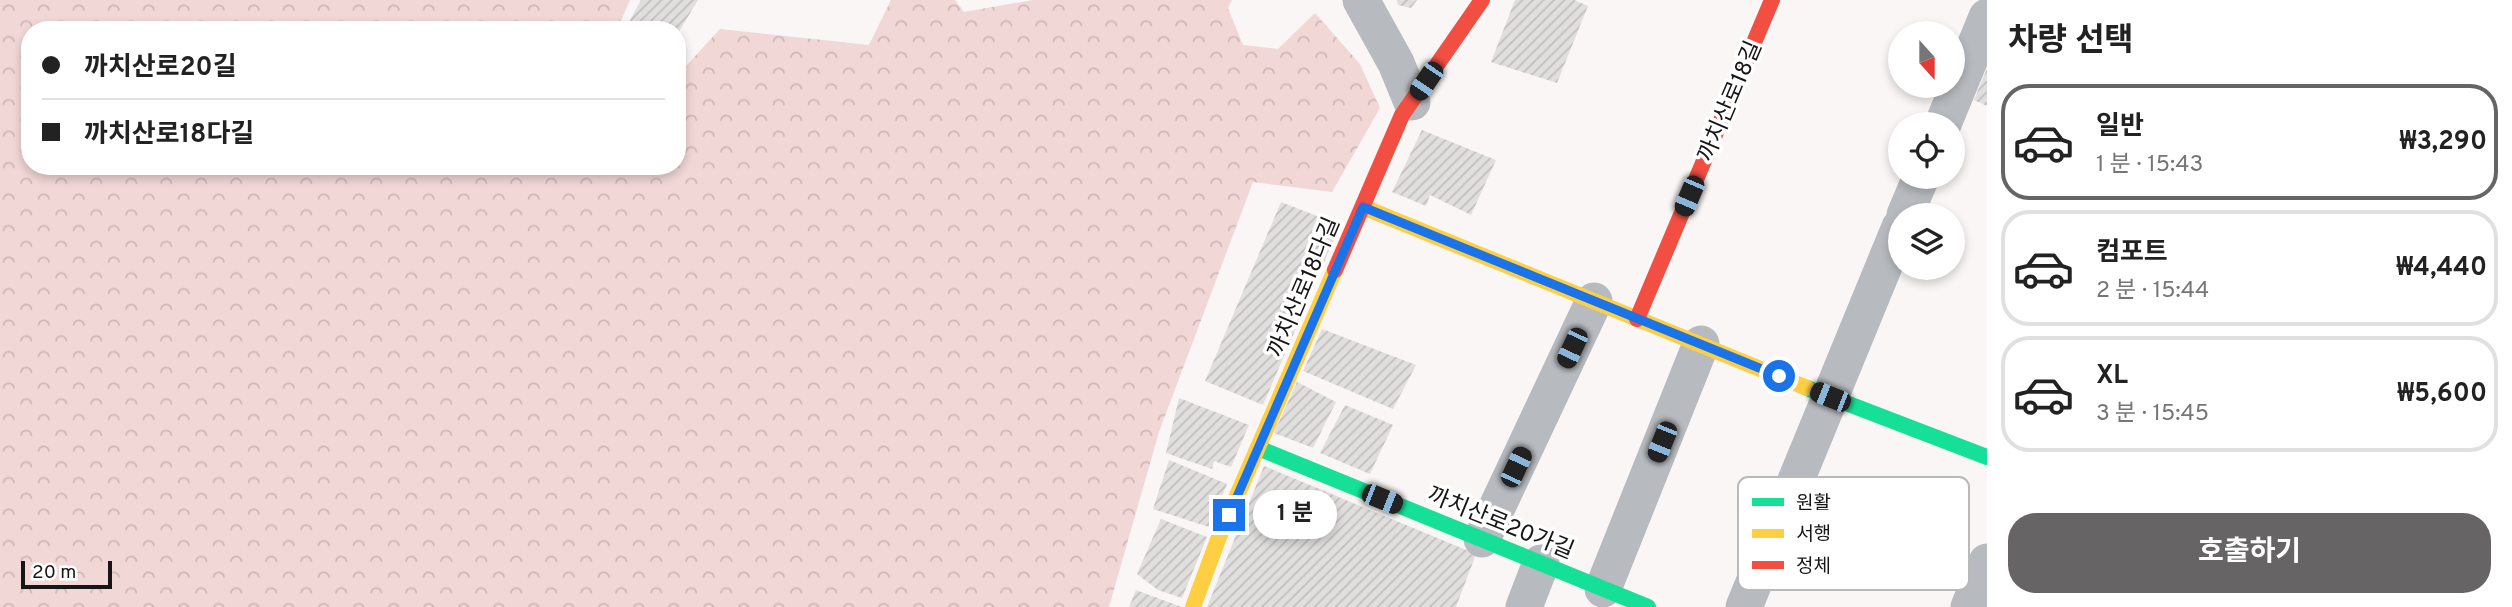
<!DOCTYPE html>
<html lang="ko">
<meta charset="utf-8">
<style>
body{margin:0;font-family:Overpass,"Noto Sans KR",sans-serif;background:#f2f2f2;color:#222;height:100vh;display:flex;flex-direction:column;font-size:26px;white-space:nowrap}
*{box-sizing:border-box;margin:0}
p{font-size:23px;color:#767676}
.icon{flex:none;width:38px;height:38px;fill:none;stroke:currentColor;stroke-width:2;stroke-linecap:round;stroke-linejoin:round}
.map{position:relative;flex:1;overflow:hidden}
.side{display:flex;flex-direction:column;background:#fff;width:525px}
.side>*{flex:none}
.top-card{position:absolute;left:21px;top:21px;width:665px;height:154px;border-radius:28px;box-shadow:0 4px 10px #0003;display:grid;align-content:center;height:154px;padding:0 21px;background:#fff}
.needle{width:46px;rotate:159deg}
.controls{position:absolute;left:1888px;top:21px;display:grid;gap:14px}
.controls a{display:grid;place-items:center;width:77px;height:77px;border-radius:50%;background:#fff;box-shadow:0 4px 10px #0003;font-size:35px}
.scale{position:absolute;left:21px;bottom:18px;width:91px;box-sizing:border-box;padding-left:7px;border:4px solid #171515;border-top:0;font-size:19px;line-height:24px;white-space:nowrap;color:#171515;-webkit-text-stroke:5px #fff;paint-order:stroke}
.end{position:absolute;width:32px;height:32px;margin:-16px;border:9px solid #1a73e8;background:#fff;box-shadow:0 0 0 4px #fff}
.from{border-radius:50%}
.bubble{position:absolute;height:49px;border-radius:24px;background:#fff;box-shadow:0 4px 10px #0003;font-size:23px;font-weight:700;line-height:49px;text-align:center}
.car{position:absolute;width:21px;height:42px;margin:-21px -10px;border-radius:9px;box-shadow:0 0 5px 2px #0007;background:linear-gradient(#222 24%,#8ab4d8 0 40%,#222 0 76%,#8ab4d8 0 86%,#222 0)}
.top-card b{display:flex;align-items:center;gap:24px;height:66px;font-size:26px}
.top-card b+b{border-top:2px solid #e0e0e0}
.top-card i{width:18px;height:18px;background:#222}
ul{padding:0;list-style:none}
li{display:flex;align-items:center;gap:21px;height:116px;margin:0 14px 10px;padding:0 7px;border:4px solid #e0e0e0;border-radius:28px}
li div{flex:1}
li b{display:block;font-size:26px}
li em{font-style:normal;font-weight:700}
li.current{border-color:#666464}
li>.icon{width:63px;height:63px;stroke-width:1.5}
h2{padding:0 21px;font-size:32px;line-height:84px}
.cta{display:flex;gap:14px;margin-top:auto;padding:14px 21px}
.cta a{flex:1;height:80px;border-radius:28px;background:#666464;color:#fff;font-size:28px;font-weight:700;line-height:80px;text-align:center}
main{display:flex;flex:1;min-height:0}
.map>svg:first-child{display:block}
</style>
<main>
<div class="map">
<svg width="1987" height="607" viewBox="0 0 1987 607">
<defs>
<pattern id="forest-crowns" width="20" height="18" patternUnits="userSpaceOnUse" patternTransform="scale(1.75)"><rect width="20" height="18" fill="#f1d7d6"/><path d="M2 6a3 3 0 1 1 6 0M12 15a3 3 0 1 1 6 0" fill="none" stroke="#ceb8b7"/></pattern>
<pattern id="building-hatch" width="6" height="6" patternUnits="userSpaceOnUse" patternTransform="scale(1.75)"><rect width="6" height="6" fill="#e1dede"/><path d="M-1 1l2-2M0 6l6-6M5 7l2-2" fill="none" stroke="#c0bebe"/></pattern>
</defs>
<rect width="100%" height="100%" fill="#faf6f6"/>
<path fill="url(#forest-crowns)" d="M 0,0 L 630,0 L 617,30 L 30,30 L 30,166 L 677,166 L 677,76 L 720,29 L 869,45 L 891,0 L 955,0 L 964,12 L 1033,0 L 1232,0 L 1228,8 L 1243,45 L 1278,49 L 1315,13 L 1360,64 L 1380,108 L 1332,192 L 1253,182 L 1159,432 L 1109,607 L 0,607 Z"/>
<g fill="url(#building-hatch)">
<path d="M 641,0 L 698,0 L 677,35 L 677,30 L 637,30 L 628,24 Z"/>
<path d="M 1397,0 L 1417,0 L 1411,8 L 1398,5 Z"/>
<path d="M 1515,0 L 1574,0 L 1588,6 L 1557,83 L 1491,62 Z"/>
<path d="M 1987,68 L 1987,106 L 1974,100 Z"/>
<path d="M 1422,130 L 1496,160 L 1471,215 L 1430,195 L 1426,206 L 1392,192 Z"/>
<path d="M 1281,202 L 1340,225 L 1263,405 L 1205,381 Z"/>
<path d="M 1322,329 L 1416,365 L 1393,409 L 1303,371 Z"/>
<path d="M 1297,382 L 1336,402 L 1313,448 L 1274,433 Z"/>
<path d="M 1179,398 L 1249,425 L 1231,467 L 1214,461 L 1212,469 L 1166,453 Z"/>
<path d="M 1345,405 L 1393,425 L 1370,474 L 1320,453 Z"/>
<path d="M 1169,460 L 1227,484 L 1209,527 L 1153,509 Z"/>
<path d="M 1264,466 L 1476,554 L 1456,607 L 1207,607 Z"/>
<path d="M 1161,519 L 1207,537 L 1182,598 L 1158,590 L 1137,574 Z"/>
<path d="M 1136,590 L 1182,607 L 1129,607 Z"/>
</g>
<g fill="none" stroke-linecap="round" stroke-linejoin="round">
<g stroke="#b7babe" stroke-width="37">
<path d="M 1361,0 L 1396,63 L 1412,102"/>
<path d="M 1943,124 L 1987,17"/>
<path d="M 1905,215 L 1921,177"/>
<path d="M 1482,539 L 1594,301"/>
<path d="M 1603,589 L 1701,344"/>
<path d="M 1524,607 L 1541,563"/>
<path d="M 1744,607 L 1900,227"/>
<path d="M 1969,607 L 1987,562"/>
</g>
<g stroke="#16e098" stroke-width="16">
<path d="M 1807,388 L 1987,457"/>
<path d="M 1258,448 L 1648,607"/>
</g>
<g stroke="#ffcf43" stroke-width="16">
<path d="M 1363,207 L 1807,388"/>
<path d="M 1193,607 L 1219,537 L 1335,270"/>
</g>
<g stroke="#f24e42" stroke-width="16">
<path d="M 1335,270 L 1402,115 L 1482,0"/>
<path d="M 1637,319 L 1772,0"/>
</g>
</g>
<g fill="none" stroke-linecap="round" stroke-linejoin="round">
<path stroke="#1a73e8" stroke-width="9" d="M 1229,515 L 1363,207 L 1779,376"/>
</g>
<g text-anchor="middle" stroke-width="7" stroke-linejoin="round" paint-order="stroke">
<g font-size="23" fill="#171515" stroke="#fff">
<text transform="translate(1729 101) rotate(-67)" y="8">까치산로18길</text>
<text transform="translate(1303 287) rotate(-67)" y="8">까치산로18다길</text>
<text transform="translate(1501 522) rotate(22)" y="8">까치산로20가길</text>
</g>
</g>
<rect x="1738" y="477" width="231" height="113" rx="10" fill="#fff" stroke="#b9b9b9" stroke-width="2"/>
<rect x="1752" y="498" width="32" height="8" fill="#16e098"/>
<rect x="1752" y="529" width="32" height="9" fill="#ffcf43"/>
<rect x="1752" y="561" width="32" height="8" fill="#f24e42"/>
<g font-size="19" fill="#171515">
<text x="1796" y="509">원활</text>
<text x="1796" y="540">서행</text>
<text x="1796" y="572">정체</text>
</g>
</svg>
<div class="controls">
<a><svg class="needle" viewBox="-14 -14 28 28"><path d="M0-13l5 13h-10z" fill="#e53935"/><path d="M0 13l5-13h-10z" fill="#767676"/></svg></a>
<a><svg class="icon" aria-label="locate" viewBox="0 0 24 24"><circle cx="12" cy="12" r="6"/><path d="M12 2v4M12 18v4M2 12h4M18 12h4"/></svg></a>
<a><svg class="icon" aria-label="layers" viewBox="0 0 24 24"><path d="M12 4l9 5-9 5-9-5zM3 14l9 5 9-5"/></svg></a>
</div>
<div class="scale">20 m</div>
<i class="end from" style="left:1779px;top:376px"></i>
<i class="end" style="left:1229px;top:515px"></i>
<div class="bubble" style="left:1253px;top:490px;width:84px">1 분</div>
<i class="car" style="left:1426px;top:81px;rotate:214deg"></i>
<i class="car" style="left:1689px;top:196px;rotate:203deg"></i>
<i class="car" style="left:1572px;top:348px;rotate:205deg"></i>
<i class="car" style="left:1830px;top:397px;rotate:292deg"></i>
<i class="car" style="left:1662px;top:442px;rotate:202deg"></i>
<i class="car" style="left:1516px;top:467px;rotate:25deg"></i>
<i class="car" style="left:1382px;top:499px;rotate:112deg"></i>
<div class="top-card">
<b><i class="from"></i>까치산로20길</b>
<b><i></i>까치산로18다길</b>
</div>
</div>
<section class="side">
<h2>차량 선택</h2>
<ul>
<li class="current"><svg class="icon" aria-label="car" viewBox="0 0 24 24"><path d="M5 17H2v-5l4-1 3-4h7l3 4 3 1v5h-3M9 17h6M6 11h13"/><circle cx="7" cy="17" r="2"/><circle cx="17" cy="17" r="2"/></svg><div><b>일반</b><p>1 분 · 15:43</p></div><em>₩3,290</em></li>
<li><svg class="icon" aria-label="car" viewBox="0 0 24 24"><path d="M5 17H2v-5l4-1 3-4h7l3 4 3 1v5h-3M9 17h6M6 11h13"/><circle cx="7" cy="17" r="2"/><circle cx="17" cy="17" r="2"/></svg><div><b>컴포트</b><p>2 분 · 15:44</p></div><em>₩4,440</em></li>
<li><svg class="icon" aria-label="car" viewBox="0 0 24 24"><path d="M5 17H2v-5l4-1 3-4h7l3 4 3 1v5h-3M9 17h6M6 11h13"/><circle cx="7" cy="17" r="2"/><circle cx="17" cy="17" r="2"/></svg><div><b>XL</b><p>3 분 · 15:45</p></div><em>₩5,600</em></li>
</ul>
<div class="cta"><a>호출하기</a></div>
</section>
</main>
